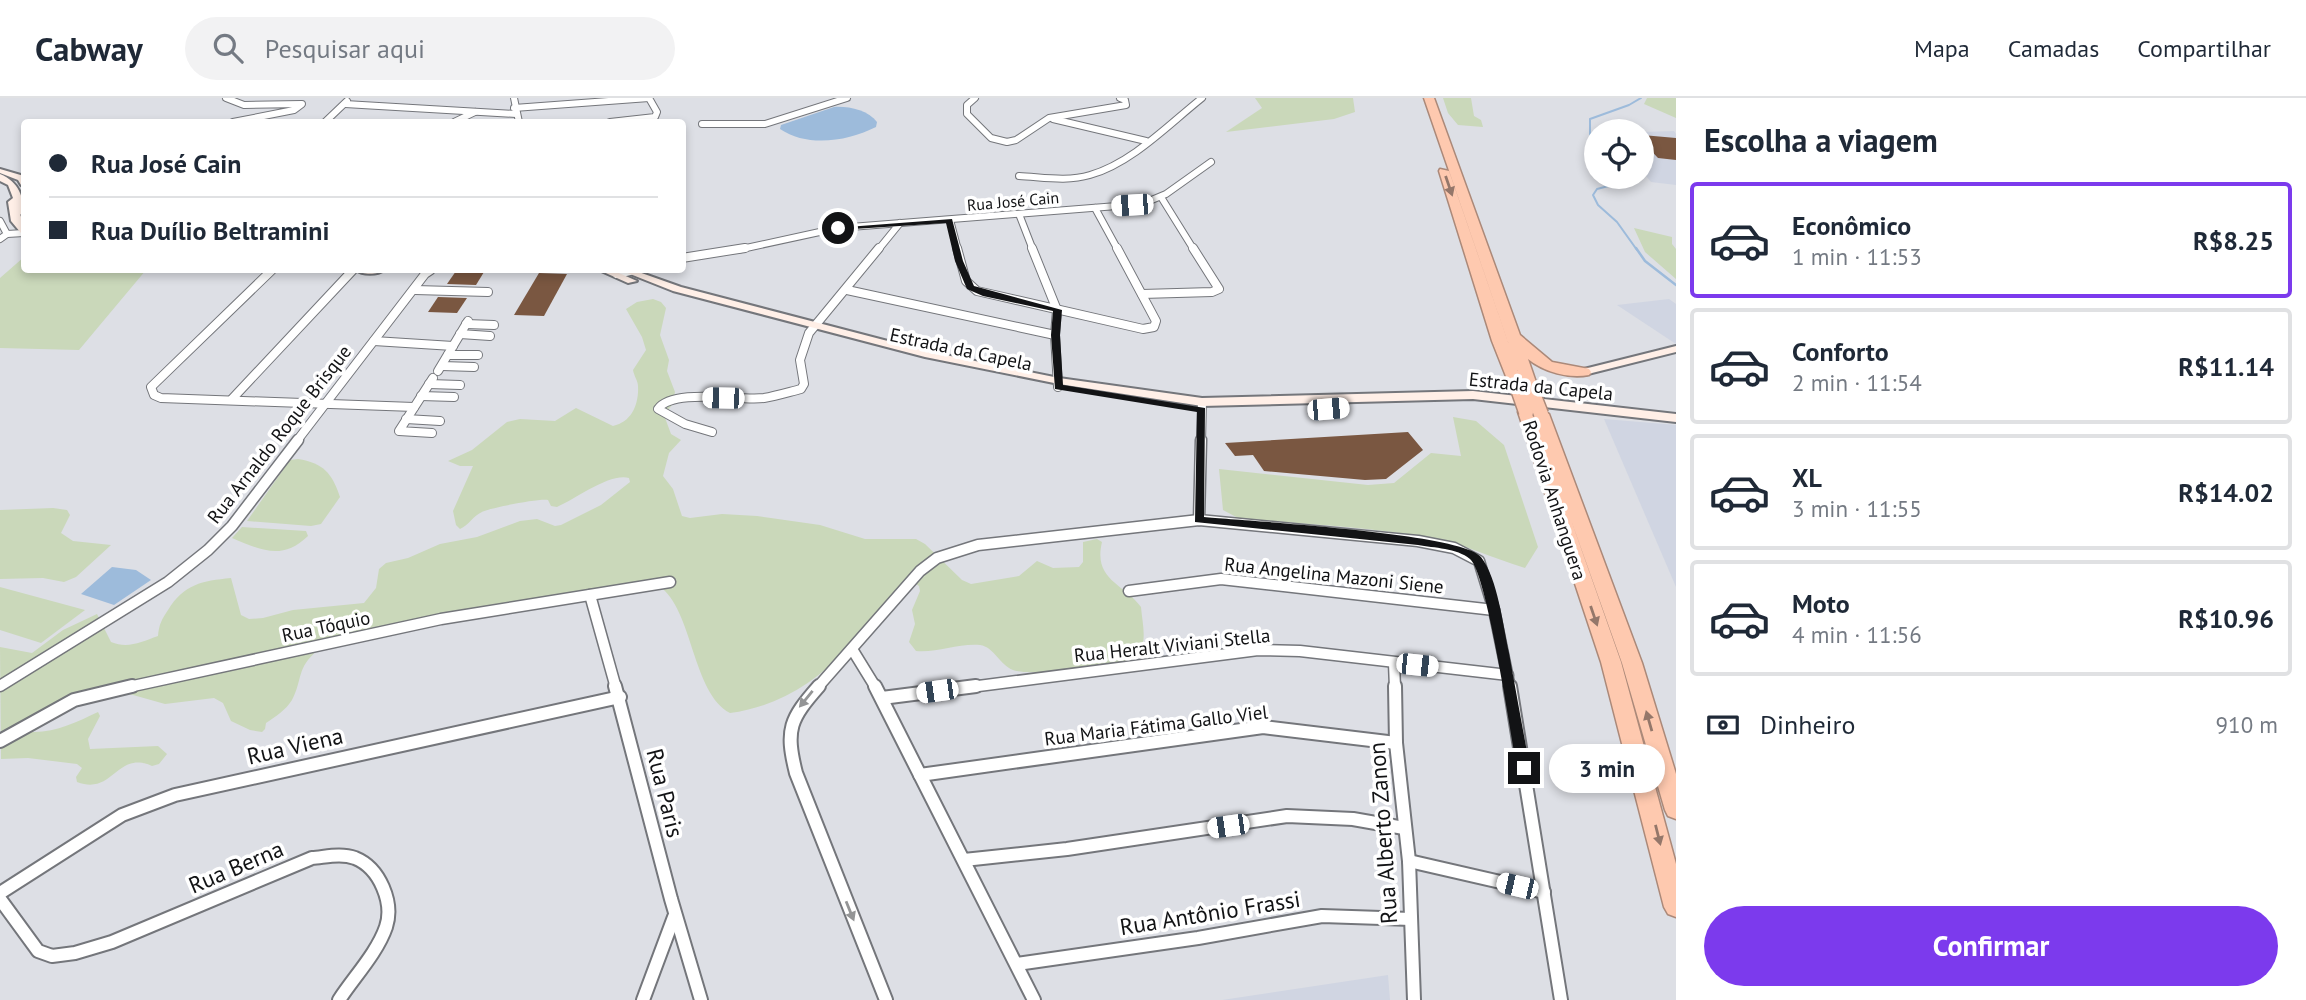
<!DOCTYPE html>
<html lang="pt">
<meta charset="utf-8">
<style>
body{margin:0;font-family:"PT Sans",sans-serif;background:#f2f2f3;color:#1f2937;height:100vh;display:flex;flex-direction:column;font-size:26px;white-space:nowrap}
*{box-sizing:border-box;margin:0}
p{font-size:23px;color:#747a83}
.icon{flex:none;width:38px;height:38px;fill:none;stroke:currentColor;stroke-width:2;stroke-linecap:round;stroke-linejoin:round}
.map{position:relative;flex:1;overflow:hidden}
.side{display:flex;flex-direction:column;background:#fff;width:630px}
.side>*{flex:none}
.top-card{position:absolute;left:21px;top:21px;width:665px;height:154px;border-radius:7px;box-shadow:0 4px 10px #0003;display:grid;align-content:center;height:154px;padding:0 28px;background:#fff}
.controls{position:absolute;left:1584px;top:21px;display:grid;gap:14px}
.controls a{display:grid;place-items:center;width:70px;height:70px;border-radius:50%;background:#fff;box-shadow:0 4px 10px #0003;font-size:35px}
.end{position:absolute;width:32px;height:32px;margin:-16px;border:9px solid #121315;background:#fff;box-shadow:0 0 0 4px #fff}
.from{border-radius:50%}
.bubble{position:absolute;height:49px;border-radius:24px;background:#fff;box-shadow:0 4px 10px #0003;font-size:23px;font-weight:700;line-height:49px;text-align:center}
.car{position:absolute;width:21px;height:42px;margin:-21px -10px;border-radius:9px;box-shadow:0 0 5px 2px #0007;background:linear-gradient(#fff 24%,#345 0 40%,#fff 0 76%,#345 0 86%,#fff 0)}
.top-card b{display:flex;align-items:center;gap:24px;height:66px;font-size:26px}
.top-card b+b{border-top:2px solid #e0e1e3}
.top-card i{width:18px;height:18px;background:#1f2937}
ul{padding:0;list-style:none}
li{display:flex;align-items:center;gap:21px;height:116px;margin:0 14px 10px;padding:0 14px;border:4px solid #e0e1e3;border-radius:7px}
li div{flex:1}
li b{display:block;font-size:26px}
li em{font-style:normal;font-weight:700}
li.active{border-color:#7c3aed}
li>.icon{width:63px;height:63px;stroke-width:1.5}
h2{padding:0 28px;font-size:32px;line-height:84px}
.pay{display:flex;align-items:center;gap:18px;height:77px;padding:0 28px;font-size:26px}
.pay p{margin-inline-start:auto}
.primary-button{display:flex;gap:14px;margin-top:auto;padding:14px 28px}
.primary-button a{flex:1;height:80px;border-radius:42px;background:#7c3aed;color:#fff;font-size:28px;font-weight:700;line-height:80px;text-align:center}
header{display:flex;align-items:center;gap:42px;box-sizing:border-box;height:98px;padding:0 35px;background:#fff;border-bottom:2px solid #e0e1e3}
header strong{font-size:33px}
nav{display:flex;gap:38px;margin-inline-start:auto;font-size:24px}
.search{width:490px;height:63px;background:#f2f2f3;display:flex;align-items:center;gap:18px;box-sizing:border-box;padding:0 24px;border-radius:38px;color:#747a83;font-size:26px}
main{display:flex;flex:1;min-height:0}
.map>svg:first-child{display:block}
</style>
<header>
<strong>Cabway</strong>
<div class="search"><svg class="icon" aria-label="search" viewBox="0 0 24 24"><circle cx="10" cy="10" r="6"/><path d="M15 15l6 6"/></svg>Pesquisar aqui</div>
<nav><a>Mapa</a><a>Camadas</a><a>Compartilhar</a></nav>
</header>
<main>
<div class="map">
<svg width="1676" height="902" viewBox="0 0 1676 902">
<rect width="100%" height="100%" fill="#dddfe5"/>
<g fill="#d0d5e2">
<path d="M 1674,33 L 1676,36 L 1676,87 L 1651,84 L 1642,73 L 1642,34 Z"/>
<path d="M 1669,201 L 1676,206 L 1676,246 L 1617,207 Z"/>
<path d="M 1604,321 L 1676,327 L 1676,489 Z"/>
<path d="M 1388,877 L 1390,902 L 1222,902 Z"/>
</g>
<g fill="#cad8ba">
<path d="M 1255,0 L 1353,0 L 1355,14 L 1334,21 L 1226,34 L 1262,10 Z"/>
<path d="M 1443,0 L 1471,0 L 1474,18 L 1481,22 L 1483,29 L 1458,27 L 1448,15 Z"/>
<path d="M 1647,0 L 1676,0 L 1676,20 L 1644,6 Z"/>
<path d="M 1634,130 L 1672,139 L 1672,146 L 1676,151 L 1676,181 L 1645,154 Z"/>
<path d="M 24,159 L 24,172 L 146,172 L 79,252 L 0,250 L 0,180 Z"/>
<path d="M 653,201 L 661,204 L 666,210 L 660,237 L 669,262 L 667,273 L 675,294 L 672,307 L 664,317 L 671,336 L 681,342 L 669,355 L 663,378 L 673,391 L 682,418 L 690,420 L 722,416 L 757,418 L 820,427 L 865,441 L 916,441 L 925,446 L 962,482 L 971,486 L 1019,478 L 1037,463 L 1053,470 L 1079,469 L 1083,464 L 1083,444 L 1097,441 L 1102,444 C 1093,482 1123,485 1141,509 C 1142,524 1148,544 1138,556 C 1125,572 1032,579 1013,572 C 1000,567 994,549 980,547 C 959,545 937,555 916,553 L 909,544 L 915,526 L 912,512 L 920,493 L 919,488 L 916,486 C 884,500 869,528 846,552 C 815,585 776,609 730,615 C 692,595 693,511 659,488 L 413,526 L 318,552 C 296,570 303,581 292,602 C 286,612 275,619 266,625 L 265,631 L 262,634 L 250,632 L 231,623 L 223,605 L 214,600 L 165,606 L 126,595 L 95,596 L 33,626 L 31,634 C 55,635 77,624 98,614 L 100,618 L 88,641 L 90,651 L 158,648 L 167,656 L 159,666 L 152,668 C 116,652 114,698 77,684 L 76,679 L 82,670 L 77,666 L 28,660 L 1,661 L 0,549 L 32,555 L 63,532 L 97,516 L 111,544 C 128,551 141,544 158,538 C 159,526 162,521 168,512 C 184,486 202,483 231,480 L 241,517 L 249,521 L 263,520 L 293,512 L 364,505 L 376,490 L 379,471 L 386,465 L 408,460 L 440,446 L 477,439 L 520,423 L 537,421 L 555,428 L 561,427 L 601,407 L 630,384 L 629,380 C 609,375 576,401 557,409 L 551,408 L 548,402 C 540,400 489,410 482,414 C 473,418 469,427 460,431 L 456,427 L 453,413 L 473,368 L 460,368 L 448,363 L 472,352 L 507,324 L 520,321 L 555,323 L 576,310 L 613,328 C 632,324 639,306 638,288 C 638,283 634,278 633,272 L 646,252 L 642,239 L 626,211 L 637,204 Z"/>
<path d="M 1453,319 L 1476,323 L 1504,347 L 1538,449 L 1525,470 C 1492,460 1462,445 1427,439 C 1365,429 1301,426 1238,420 L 1223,412 L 1219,371 L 1368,387 L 1394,385 L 1431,355 L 1461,358 Z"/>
<path d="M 298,361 C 323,365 332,375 340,399 L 321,426 L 311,428 L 247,423 L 290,362 Z"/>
<path d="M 53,410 L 67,412 L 70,417 L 61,435 L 73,443 L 111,447 L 76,479 L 64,484 L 43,480 L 0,481 L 0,412 Z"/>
<path d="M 242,429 L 306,433 L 308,438 C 282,463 261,452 232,440 Z"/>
<path d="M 0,489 L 85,512 L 41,545 L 0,532 Z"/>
</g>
<g fill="#9dbbdb">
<path d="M 834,9 C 848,8 868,12 877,24 L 876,29 C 848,43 808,50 780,31 L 781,27 Z"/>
<path d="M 112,469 L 136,472 L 151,482 L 114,507 L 81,496 Z"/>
</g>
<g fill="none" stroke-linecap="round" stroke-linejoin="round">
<g stroke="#9dbbdb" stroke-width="2">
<path d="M 1596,48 L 1590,39 L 1590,21 L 1629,7 L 1641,0"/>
<path d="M 1623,79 L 1620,85 L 1597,91 L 1593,97 L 1598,107 L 1617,124 L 1637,152"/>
</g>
<path stroke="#9dbbdb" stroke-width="2.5" d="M 1636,150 L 1645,163 L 1676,187"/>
</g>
<g fill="#7a5741">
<path d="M 1642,37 L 1676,40 L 1676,62 L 1658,60 L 1642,43 Z"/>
<path d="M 456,173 L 484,174 L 476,187 L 447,186 Z"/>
<path d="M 539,175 L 567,176 L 544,218 L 514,217 Z"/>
<path d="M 438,199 L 467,200 L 457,215 L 428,214 Z"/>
<path d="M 1408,334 L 1423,352 L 1386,381 L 1365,382 L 1264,373 L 1253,357 L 1235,358 L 1225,345 Z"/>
</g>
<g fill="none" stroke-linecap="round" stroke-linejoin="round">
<defs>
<g id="minor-far3">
<path d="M 226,0 L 244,7 L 302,6 L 294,12 L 233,24"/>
<path d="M 514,0 L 519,24"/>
<path d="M 975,0 L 967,7 L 967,16 L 991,40 L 1007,44 L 1016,42 L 1049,20 L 1126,7 L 1125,2 L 1120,0"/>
<path d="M 345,6 L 516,16"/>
<path d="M 514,10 L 649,0"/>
<path d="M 1053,21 L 1146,43"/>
<path d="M 325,24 L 347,3"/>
<path d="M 454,24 L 475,14"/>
<path d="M 610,24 L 655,19 L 657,14 L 649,0"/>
<path d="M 702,26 L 765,26 L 847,0"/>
<path d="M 1019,78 C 1042,79 1067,84 1090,77 C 1132,65 1168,27 1202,0"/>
<path d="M 1161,99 L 1194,152"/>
<path d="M 1095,110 L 1118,152"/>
<path d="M 1019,116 L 1033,152"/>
<path d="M 950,122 L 958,152"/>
<path d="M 0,123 L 7,136 L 0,141"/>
<path d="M 7,136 L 24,135"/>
<path d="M 737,152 L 838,130 L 1142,106 L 1166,96 L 1211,64"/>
<path d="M 878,152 L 900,125"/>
</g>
<g id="minor-far2">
<path d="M 957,150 L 966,183 L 977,193 L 1143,231 L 1154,229 L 1156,223 L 1117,150"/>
<path d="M 1032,150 L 1057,212 L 1055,237 L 1058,289"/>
<path d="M 682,160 L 745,150"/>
<path d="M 272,172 L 151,289 L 154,297 L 161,300 L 414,309"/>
<path d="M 617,176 L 634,172"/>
<path d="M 415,192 L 488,194"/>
<path d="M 847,192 L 1055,237"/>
<path d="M 1142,196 L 1212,194 L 1219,191 L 1193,150"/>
<path d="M 466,226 L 494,227"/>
<path d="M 460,236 L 490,238"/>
<path d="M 374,243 L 453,248"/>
<path d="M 448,257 L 478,257"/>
<path d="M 442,268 L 474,269"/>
<path d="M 438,273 L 468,223"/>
<path d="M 429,286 L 460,287"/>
<path d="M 421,298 L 454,299"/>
<path d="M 232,301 L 353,172"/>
<path d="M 406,321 L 440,323"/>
<path d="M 712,334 L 685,326 L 658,311 C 673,290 738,303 764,300 C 776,298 789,294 801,291 L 804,286 L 800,262 L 809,235 L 879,150"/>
<path d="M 432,335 L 399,333 L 433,280"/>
<path d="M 296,344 L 425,176 L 431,172"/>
<path d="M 1201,344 L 1202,304"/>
</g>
<g id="minor-far1">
<path d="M 1199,422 L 1201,342"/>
<path d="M 1129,493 L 1221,481 L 1494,512"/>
<path d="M 590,497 L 616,590"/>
<path d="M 852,551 L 876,590"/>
<path d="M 1394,565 L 1395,590"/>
<path d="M 0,588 L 168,484 L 208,452 L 232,428 L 298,342"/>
<path d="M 124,590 L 441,521 L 670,484"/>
<path d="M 817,590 L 920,473 L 937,460 L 978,447 L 1199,422 L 1418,443 L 1454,450 L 1479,463 L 1494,512 L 1510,590"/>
<path d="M 963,590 L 1258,552 L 1300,553 L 1508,577"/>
</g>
<g id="minor">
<path d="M 615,588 L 671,801 L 701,902"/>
<path d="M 819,588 C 790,621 785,631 796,675 L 886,902"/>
<path d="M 875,588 L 1034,902"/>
<path d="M 1395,588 L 1396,645 L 1409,763 L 1414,902"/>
<path d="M 1510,588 L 1561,902"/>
<path d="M 882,600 L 976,588"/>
<path d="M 0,643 L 74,602 L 132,588"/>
<path d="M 920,677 L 1263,629 L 1396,645"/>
<path d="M 964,762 L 1067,751 L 1287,718 L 1353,721 L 1404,730"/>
<path d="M 1409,763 L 1544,794"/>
<path d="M 0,795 L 122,717 L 175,697 L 620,599"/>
<path d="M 0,801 L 38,853 L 52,858 L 75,855 L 112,844 L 312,760 C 326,759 341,755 355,760 C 380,770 394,805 386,829 C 377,855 354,879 339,902"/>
<path d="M 1017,866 L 1198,840 L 1322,818 L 1411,821"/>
<path d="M 643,902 L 674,819"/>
</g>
<g id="secondary">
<path d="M 0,71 L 24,78 L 24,88 L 21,87 L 18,82 L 0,75 Z"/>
<path d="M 0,76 C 19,84 24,99 24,119 L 20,116 L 24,127 L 24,136 L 21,135 L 11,123 L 8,104 L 13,100 L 8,87 L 0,83 Z"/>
<path d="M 356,172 L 384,172 C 378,177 362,177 356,172 Z"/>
<path d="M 599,172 L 612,172 L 637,183 L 628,185 Z"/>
<path d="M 620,172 L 633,172 L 681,189 L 926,253 L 1059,280 L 1202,300 L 1473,293 L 1676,316 L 1676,324 L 1473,301 L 1202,308 L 1059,286 L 925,259 L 673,193 Z"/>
<path d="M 1676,248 L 1676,254 L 1584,277 L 1578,274 L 1580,272 Z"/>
</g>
<g id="motorway">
<path d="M 1424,0 L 1434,0 L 1520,237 L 1552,264 L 1589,271 L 1591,274 L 1589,277 C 1569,281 1544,274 1528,261 L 1539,293 L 1532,297 L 1524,292 L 1518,295 L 1511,291 L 1492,243 L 1439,73 L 1440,71 L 1449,73 L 1518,273 Z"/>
<path d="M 1526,309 L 1534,315 L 1541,311 L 1549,316 L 1642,565 L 1676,676 L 1676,721 L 1668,718 L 1665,712 L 1622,565 L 1570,419 L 1621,564 L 1676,766 L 1676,819 L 1668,816 L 1664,809 L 1601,564 L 1518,314 Z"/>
</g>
</defs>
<use href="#minor-far3" stroke="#74767b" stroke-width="8"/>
<use href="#minor-far2" stroke="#74767b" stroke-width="10"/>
<use href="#minor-far1" stroke="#74767b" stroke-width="13"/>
<use href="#minor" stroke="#74767b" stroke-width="16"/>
<use href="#secondary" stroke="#74767b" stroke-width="4"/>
<use href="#motorway" stroke="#ab8979" stroke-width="3"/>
<use href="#minor-far3" stroke="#fff" stroke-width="6"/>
<use href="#minor-far2" stroke="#fff" stroke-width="8"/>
<use href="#minor-far1" stroke="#fff" stroke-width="10"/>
<use href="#minor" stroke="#fff" stroke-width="12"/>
<use href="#secondary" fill="#ffefe7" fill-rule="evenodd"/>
<use href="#motorway" fill="#fec9af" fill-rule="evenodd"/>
<defs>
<g id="motorway-bridge">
<path d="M 1518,291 L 1526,314"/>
<path d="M 1532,293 L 1541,316"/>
</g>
</defs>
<use href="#motorway-bridge" stroke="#ab8979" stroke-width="17" stroke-linecap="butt"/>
<use href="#motorway-bridge" stroke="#fec9af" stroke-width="14"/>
</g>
<defs><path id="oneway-solid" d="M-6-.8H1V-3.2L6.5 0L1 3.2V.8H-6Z" transform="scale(1.75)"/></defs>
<g fill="#94776a">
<use href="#oneway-solid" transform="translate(1449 88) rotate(71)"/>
<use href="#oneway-solid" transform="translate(1594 518) rotate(71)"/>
<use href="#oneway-solid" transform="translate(1649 623) rotate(-106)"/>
<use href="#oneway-solid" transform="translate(1658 737) rotate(76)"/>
</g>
<g fill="#949596">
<use href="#oneway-solid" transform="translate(806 601) rotate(129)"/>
<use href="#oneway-solid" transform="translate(850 813) rotate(68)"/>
</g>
<path fill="#121315" d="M 952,121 L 963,163 L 974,188 L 1062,212 L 1060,237 L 1063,287 L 1205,310 L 1204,419 C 1246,423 1463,435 1481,459 C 1498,481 1503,528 1509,555 C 1516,594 1523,632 1530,670 L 1528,674 L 1519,674 L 1517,670 C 1511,639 1487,475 1470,461 C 1457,450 1434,450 1418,447 L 1195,424 L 1197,314 L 1055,291 L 1051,237 L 1053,213 L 983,198 L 967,191 L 955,163 L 946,125 L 838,132 L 834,130 Z"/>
<g text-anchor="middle" stroke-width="7" stroke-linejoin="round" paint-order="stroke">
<g font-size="16" fill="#121315" stroke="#fff">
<text transform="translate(1013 103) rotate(-5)" y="6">Rua José Cain</text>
</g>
<g font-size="19" fill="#121315" stroke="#fff">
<text transform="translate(961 251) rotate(12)" y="7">Estrada da Capela</text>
<text transform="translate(1541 288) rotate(6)" y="7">Estrada da Capela</text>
<text transform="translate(279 336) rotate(-52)" y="7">Rua Arnaldo Roque Brisque</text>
<text transform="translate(1555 402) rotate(72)" y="7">Rodovia Anhanguera</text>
<text transform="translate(1334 477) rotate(6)" y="7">Rua Angelina Mazoni Siene</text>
<text transform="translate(326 528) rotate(-12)" y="7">Rua Tóquio</text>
<text transform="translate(1172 547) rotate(-6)" y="7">Rua Heralt Viviani Stella</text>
<text transform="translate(1156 627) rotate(-7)" y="7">Rua Maria Fátima Gallo Viel</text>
</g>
<g font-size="23" fill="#121315" stroke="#fff">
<text transform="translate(295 648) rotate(-13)" y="8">Rua Viena</text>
<text transform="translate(665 695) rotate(76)" y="8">Rua Paris</text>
<text transform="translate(1383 735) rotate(-94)" y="8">Rua Alberto Zanon</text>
<text transform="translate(236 769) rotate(-23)" y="8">Rua Berna</text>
<text transform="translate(1210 815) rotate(-9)" y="8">Rua Antônio Frassi</text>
</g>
</g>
</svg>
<div class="controls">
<a><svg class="icon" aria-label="locate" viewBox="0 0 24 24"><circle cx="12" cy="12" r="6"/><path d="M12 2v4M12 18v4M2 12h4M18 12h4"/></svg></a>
</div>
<i class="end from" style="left:838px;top:130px"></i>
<i class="end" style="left:1524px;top:670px"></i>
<div class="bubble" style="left:1549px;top:646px;width:116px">3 min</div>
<i class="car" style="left:1132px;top:107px;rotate:266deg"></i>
<i class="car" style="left:723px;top:300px;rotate:271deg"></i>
<i class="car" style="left:1328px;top:311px;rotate:85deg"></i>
<i class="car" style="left:1417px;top:567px;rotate:96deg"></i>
<i class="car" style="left:937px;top:593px;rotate:262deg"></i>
<i class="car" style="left:1228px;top:728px;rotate:262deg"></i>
<i class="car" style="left:1517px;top:788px;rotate:283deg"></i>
<div class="top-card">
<b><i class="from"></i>Rua José Cain</b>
<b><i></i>Rua Duílio Beltramini</b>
</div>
</div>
<section class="side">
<h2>Escolha a viagem</h2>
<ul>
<li class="active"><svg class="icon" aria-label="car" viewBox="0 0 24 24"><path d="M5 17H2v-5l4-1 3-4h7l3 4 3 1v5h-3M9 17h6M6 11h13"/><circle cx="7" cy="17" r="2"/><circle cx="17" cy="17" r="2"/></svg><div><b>Econômico</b><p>1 min · 11:53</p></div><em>R$8.25</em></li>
<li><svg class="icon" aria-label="car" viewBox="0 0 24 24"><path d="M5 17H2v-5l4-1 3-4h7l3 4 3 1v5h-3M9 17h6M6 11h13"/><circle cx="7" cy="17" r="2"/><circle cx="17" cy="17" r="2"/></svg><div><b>Conforto</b><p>2 min · 11:54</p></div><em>R$11.14</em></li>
<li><svg class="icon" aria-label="car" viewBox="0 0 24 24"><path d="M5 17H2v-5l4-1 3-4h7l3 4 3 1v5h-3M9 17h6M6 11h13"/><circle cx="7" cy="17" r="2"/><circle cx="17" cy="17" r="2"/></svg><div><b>XL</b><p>3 min · 11:55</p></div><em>R$14.02</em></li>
<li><svg class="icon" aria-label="car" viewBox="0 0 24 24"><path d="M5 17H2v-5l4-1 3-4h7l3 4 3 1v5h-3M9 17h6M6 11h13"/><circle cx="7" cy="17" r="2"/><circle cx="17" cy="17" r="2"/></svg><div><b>Moto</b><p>4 min · 11:56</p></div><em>R$10.96</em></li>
</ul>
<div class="pay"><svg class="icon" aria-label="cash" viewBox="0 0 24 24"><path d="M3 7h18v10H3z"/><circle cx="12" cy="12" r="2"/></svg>Dinheiro<p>910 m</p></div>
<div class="primary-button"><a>Confirmar</a></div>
</section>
</main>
